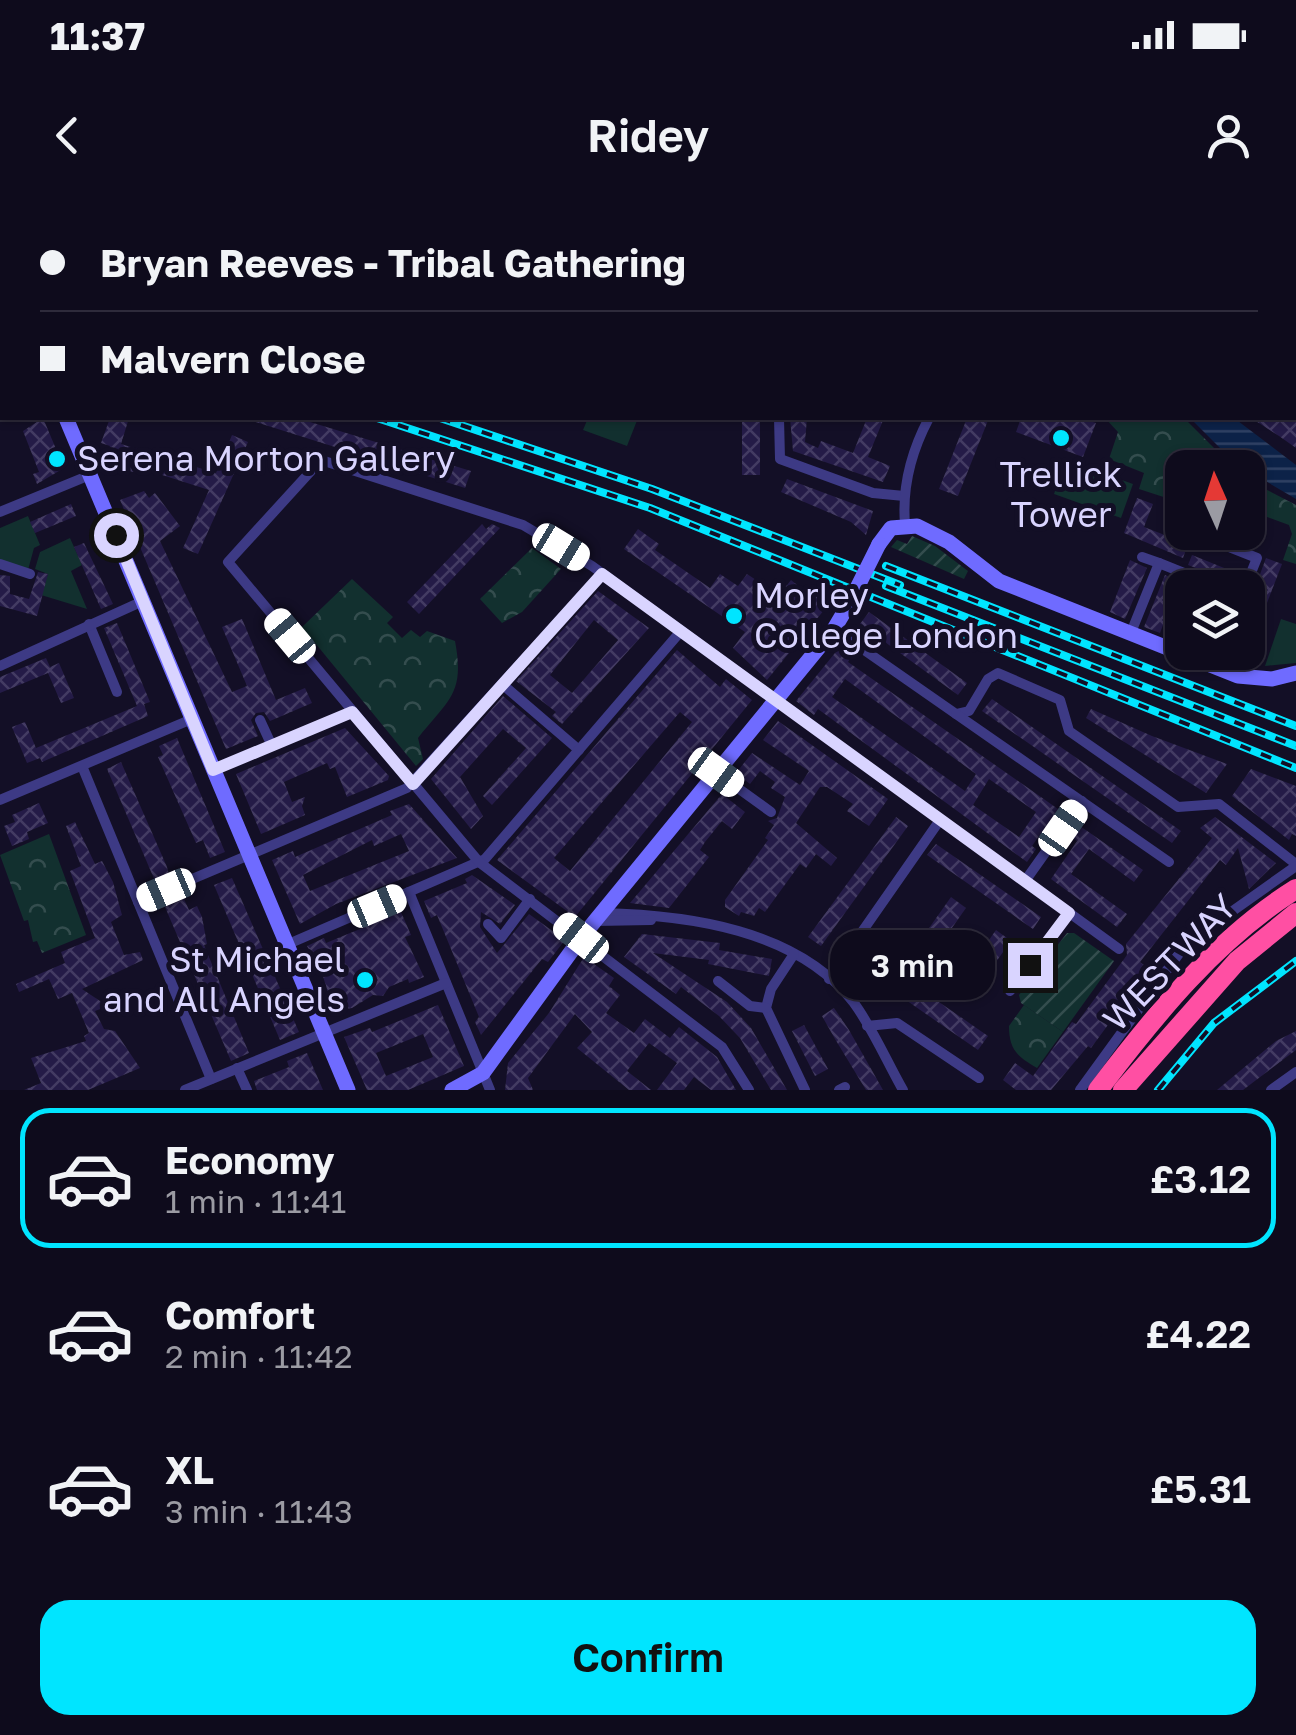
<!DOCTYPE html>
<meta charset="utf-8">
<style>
body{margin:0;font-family:"Golos Text",sans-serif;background:#1c1929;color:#f1f3f6;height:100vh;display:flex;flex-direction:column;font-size:38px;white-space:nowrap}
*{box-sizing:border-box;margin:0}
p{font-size:32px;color:#9b9ba3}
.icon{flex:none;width:55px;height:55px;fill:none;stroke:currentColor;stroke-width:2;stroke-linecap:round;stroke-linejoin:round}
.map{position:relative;height:890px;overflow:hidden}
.drawer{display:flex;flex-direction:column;background:#0e0b1c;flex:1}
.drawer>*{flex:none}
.banner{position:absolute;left:0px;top:0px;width:1298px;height:220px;box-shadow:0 2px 8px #0004,0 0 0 2px #2e2b3b;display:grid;align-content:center;height:220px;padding:0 40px;background:#0e0b1c}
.needle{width:65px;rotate:357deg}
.controls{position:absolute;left:1165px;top:250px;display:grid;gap:20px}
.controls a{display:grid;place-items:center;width:100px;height:100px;border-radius:20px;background:#0e0b1c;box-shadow:0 2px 8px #0004,0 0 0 2px #2e2b3b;font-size:50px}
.end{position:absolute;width:45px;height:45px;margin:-22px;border:12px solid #d9d4ff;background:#111;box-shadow:0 0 0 5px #111}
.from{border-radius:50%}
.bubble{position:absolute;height:70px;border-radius:30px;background:#0e0b1c;box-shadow:0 2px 8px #0004,0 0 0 2px #2e2b3b;font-size:32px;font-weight:600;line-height:70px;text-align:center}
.car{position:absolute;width:30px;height:60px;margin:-30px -15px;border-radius:12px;box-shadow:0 0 8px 2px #0007;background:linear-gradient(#fff 24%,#345 0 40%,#fff 0 76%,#345 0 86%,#fff 0)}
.banner b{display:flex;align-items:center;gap:35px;height:95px;font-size:38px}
.banner b+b{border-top:2px solid #2e2b3b}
.banner i{width:25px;height:25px;background:#f1f3f6}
ul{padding:18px 0 0;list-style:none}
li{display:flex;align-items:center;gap:30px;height:140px;margin:0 20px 15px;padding:0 20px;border:5px solid transparent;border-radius:30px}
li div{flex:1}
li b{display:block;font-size:38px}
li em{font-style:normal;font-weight:600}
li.selected{border-color:#00e5ff}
li>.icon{width:90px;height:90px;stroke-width:1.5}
.button{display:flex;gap:20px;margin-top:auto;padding:20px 40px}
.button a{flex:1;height:115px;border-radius:30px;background:#00e5ff;color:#111;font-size:40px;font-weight:600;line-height:115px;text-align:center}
.status{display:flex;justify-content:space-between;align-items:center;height:70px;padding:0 50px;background:#0e0b1c;direction:ltr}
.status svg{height:28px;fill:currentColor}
header{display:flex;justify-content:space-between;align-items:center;height:130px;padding:0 40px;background:#0e0b1c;font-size:45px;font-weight:600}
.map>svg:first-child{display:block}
</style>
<div class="status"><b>11:37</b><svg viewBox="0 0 49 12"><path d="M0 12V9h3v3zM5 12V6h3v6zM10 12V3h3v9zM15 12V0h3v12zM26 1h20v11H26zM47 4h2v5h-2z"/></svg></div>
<header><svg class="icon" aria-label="back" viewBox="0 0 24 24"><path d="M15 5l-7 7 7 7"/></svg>Ridey<svg class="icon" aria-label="person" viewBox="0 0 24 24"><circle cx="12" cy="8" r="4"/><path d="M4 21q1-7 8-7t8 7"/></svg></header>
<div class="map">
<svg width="1296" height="890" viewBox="0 0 1296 890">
<defs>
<pattern id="park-crowns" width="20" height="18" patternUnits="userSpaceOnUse" patternTransform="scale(2.5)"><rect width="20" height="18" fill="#12302f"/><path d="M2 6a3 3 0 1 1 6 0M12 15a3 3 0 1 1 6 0" fill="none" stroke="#344d4e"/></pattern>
<pattern id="garden-furrows" width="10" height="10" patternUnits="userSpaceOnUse" patternTransform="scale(2.5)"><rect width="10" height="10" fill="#12302f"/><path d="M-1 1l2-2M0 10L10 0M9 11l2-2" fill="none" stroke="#344d4e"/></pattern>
<pattern id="water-rules" width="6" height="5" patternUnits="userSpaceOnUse" patternTransform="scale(2.5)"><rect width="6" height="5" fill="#0c2248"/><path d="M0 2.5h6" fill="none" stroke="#2f4163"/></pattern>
<pattern id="building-cross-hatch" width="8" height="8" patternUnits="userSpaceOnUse" patternTransform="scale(2.5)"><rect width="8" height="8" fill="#241b47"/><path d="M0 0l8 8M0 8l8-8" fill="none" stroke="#433b63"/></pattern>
</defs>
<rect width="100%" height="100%" fill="#130f26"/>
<g fill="#12302f">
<path d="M 588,218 L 638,218 L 627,246 L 583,230 Z"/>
<path d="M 1066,260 L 1133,284 L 1121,318 L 1054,294 Z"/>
<path d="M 28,316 L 40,345 L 34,348 L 28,370 L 0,360 L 0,328 Z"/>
<path d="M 70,338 L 82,365 L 71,371 L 87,409 L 41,395 L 48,374 L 35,369 L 40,352 Z"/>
<path d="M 1281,419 L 1296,424 L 1296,463 L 1265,466 Z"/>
</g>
<g fill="url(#park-crowns)">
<path d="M 1105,218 L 1184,218 L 1233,267 L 1182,268 L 1182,303 L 1139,289 L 1144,273 L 1109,259 L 1118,232 Z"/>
<path d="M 1248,280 L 1296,305 L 1296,364 L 1283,360 L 1292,334 L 1289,325 L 1248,310 Z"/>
<path d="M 532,348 L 561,369 L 522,412 L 502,423 L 480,399 Z"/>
<path d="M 352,379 L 393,417 L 387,423 L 402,438 L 411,430 L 420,437 L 427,431 L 455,441 C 465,494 449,499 418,538 L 423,559 L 416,566 L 302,427 Z"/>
<path d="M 49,634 L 86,735 L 42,753 L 37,741 L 33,742 L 28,720 L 24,721 L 0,655 Z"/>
<path d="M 1024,805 L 1063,832 L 1037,868 C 1018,857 1009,850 1009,826 Z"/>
</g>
<g fill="url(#garden-furrows)">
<path d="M 912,336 L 935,346 L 968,371 L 964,379 L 891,347 L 897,340 L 907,344 Z"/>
<path d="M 1067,733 L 1074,733 L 1114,761 L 1063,832 L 1021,803 L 1019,795 Z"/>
</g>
<path fill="url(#water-rules)" d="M 1190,218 L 1234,218 L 1296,265 L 1296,299 L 1235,263 Z"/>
<g fill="url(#building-cross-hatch)" fill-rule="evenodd">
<path d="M 43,218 L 64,268 L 37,284 L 33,274 L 39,272 L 23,231 Z"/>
<path d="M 110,218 L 129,218 L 121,244 L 216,273 L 232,235 L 248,242 L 198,354 L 183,348 L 209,290 L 134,266 L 139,273 L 103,266 L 110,246 L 101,243 Z"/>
<path d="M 243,218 L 297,218 L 471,271 L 465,288 Z"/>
<rect x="742" y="218" width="18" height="57"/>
<path d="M 790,218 L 807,218 L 805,242 L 818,248 L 821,241 L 853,253 L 867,218 L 884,218 L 868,257 L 890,266 L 883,282 L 793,251 Z"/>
<path d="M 967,218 L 989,218 L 958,296 L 939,289 Z"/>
<path d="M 1021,218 L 1080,218 L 1096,223 L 1083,257 L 1016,232 Z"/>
<path d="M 1251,218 L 1296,218 L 1296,248 L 1279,236 Z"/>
<path d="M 787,279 L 873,311 L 866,335 L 851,322 L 781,292 Z"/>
<path d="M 144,291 L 149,298 L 155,293 L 180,326 L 160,341 L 232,492 L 247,486 L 222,427 L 242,419 L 276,500 L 305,488 L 312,503 L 270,521 L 264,512 L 256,513 L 251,520 L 258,536 L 226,549 L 120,300 Z"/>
<path d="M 1137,298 L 1153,304 L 1144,327 L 1188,344 L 1183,358 L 1124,333 Z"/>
<path d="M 71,304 L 76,316 L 35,333 L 30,322 Z"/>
<path d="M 482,324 L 486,329 L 492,324 L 500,328 L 419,414 L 407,402 Z"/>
<path d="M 638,329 L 659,344 L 655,350 L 710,388 L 720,374 L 738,386 L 747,374 L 779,395 L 791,380 L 807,393 L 820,386 L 838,393 L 767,480 L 733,448 L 745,432 L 624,349 Z"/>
<path d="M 84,343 L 113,404 L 101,409 L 74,347 Z"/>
<path d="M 1192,355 L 1239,374 L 1235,383 L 1188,365 Z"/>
<path d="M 1266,358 L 1282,364 L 1248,452 L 1248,407 Z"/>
<path d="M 1130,360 L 1147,368 L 1125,419 L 1110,412 Z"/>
<path d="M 38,372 L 48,374 L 37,416 L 0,406 L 0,375 L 10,376 L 10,394 L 29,399 Z"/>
<path d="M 1165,375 L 1180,381 L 1170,408 L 1176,410 L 1172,420 L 1166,417 L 1160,433 L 1144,427 Z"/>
<path d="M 598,391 L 649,428 L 562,524 L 552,516 L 556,512 L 516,481 ZM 594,420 L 618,440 L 572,493 L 550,475 Z"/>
<path d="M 869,412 L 967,483 L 958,495 L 860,424 Z"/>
<path d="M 117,423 L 150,502 L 144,504 L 148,516 L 42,562 L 40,558 L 27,563 L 12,527 L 25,522 L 36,548 L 137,506 L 104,428 Z"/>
<path d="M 839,448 L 851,457 L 848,462 L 1058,609 L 1032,646 L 1036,649 L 1027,662 L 818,509 L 814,515 L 796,501 ZM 845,479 L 976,574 L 965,591 L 832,497 ZM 989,579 L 1036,612 L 1019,637 L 973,605 Z"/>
<path d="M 677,450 L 720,487 L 726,479 L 752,500 L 575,717 L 497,660 ZM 680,512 L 692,522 L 570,671 L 554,658 Z"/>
<path d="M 46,458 L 50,467 L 59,463 L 74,498 L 61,503 L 48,473 L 0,493 L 0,477 Z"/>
<path d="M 503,496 L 552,538 L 492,605 L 483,596 L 526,548 L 503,529 L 460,577 L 483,616 L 471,629 L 431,579 Z"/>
<path d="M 992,499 L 1181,631 L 1172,643 L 982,511 Z"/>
<path d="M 1091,509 L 1152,536 L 1227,564 L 1206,593 L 1086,518 Z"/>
<path d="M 778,521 L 888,599 L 869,626 L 847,611 L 853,604 L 827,587 L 820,587 L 796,623 L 837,658 L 831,666 L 816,654 L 806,668 L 800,664 L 765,712 L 759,708 L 754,716 L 741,712 L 739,716 L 725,707 L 725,700 L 768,640 L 765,638 L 774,625 L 768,621 L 777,618 L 785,597 L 771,588 L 775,582 L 760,571 L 750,584 L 736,573 L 752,553 L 800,585 L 809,571 L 763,540 Z"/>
<path d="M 345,528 L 389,576 L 388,580 L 347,597 L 335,567 L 330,569 L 327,563 L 284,582 L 292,602 L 305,597 L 302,606 L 305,615 L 261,634 L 236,574 Z"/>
<path d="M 177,538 L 225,652 L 210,658 L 203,640 L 196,643 L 158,557 L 163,555 L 159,546 Z"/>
<path d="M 121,562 L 167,667 L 169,675 L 155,681 L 107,569 Z"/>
<path d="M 1251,569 L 1296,586 L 1296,636 L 1292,634 L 1289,640 L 1232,596 Z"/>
<path d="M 722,594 L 745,612 L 732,629 L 722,621 L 705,642 L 700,650 L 709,657 L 669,708 L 630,703 Z"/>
<path d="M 39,603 L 48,623 L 27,632 L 29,639 L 12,646 L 4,626 L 15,622 L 12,615 Z"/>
<path d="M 409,604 L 457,658 L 336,704 L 300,724 L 272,660 L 293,651 L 295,657 L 392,615 L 390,611 ZM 401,634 L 409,651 L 310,691 L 303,675 L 372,640 L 374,646 Z"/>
<path d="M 896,617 L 908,626 L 821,746 L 808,737 Z"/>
<path d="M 1215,617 L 1276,663 L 1249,689 L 1238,648 L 1226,665 L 1220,660 L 1140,762 L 1149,769 L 1091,848 L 1088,846 L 1051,890 L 1016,890 L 1003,880 L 1015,863 L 1033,876 L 1072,822 L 1076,824 L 1127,755 L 1126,744 L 1212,638 L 1200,628 Z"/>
<path d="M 75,622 L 95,664 L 102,661 L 113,682 L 122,715 L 111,722 L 124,755 L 140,752 L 143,760 L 82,789 L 100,801 L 103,808 L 95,811 L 104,829 L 115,831 L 140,868 L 88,890 L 24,890 L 41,883 L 31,858 L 86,841 L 84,836 L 89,833 L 72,793 L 58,799 L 49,779 L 19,792 L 16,784 L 65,763 L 61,752 L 95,738 L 70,671 L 81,666 L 66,626 Z"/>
<path d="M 1080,626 L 1143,670 L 1134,682 L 1089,649 L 1071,674 L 1127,714 L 1117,727 L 1051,679 L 1077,641 L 1072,637 Z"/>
<path d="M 936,644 L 1041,717 L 1033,729 L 927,655 Z"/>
<path d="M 472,675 L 515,705 L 500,724 L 481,712 L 480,727 L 497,753 L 529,714 L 565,740 L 548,762 L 542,759 L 481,835 L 475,822 L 479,817 L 437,715 L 431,718 L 424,701 L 467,683 L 465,679 Z"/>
<path d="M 232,678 L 299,832 L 280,840 L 214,685 Z"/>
<path d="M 951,697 L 966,708 L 925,766 L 910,755 Z"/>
<path d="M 184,699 L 189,710 L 197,706 L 202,717 L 207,744 L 204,745 L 249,853 L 231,861 L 165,707 Z"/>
<path d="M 401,712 L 411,735 L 405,737 L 424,777 L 409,783 L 408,779 L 389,787 L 383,796 L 373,795 L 352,808 L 333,811 L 323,776 L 307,746 L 324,738 L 326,743 Z"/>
<path d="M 996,730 L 1011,741 L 970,798 L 955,788 Z"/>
<path d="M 642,734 L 720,743 L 719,750 L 772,759 L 769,776 L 708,764 L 709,760 L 653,753 L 727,802 L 751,828 L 787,890 L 771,890 L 740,838 L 719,816 L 681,787 L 676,794 L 624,757 Z"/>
<path d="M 861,748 L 988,836 L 978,850 L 851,762 Z"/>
<path d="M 584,757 L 614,778 L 609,786 L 620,795 L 606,813 L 634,833 L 645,819 L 670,838 L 679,827 L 717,857 L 736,890 L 711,890 L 694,877 L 684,890 L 657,890 L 677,863 L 649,843 L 627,871 L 651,890 L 629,890 L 577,848 L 592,832 L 575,814 L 528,878 L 533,890 L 505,890 L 508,863 L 549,813 Z"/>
<path d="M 438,805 L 464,866 L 408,890 L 367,890 L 344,837 L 370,828 L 372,832 ZM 423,834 L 433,857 L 386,876 L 376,853 Z"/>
<path d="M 834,808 L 849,830 L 883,890 L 866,890 L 835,839 L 822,816 Z"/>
<path d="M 804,825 L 828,869 L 815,876 L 792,831 Z"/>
<path d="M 1296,831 L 1296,850 L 1243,890 L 1217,890 L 1276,841 Z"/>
<path d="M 307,853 L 323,890 L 257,890 L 254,881 L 289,867 L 287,861 Z"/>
</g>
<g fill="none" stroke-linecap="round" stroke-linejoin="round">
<g stroke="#3d3a85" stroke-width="10">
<path d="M 86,0 L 95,2"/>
<path d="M 114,0 L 115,2"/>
<path d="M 764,0 L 764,2"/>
<path d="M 893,0 L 896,2"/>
<path d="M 1000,0 L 1001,2"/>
<path d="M 1182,0 L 1185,2"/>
<path d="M 280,2 L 280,0"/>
<path d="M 450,2 L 451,0"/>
<path d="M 639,2 L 640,0"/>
<path d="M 1150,2 L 1152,0"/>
<path d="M 1295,85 L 1296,86"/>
<path d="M 1295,199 L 1296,200"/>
<path d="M 779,218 L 780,259 L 873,293 L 904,296"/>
<path d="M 0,312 L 90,275"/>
<path d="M 905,324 C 902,287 912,250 929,218"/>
<path d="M 1194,333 L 1257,358 L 1245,388"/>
<path d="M 1142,357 L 1159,363"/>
<path d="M 0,364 L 30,374"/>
<path d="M 89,424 L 117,492"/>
<path d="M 834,429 L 956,514 L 969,511 L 988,479 L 998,473 L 1060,500 L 1069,531 L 1178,607 L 1219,604 L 1296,664"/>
<path d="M 1130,435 L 1159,363 L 1221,388"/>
<path d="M 0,466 L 143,401"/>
<path d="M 1214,467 L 1220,452"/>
<path d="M 502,484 L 579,550"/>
<path d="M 956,514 L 1169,662"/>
<path d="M 260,520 L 272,546"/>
<path d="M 82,566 L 211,879"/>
<path d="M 213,570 L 353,512"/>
<path d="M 717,573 L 771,612"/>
<path d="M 0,600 L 192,519"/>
<path d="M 1025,681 L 1082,601"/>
<path d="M 409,692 L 490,890"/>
<path d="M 138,702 L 407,588 L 602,374"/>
<path d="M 602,713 C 687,715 797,729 854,803 C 873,829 887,862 903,890"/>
<path d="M 596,721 L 651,720"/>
<path d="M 488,724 L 501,738 L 530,699"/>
<path d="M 286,745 L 485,659 L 681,431"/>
<path d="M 794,754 L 771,789 L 766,808 L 805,890"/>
<path d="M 829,779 L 940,620"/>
<path d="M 718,781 L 750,806 L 766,808"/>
<path d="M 1010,791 L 1069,713"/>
<path d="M 867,826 L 897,823 L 979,878"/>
<path d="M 237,868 L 247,890"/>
<path d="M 185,890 L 446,783"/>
<path d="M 749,890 L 722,847 L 479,662 L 228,362 L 321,260 L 523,325 L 592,366 L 1119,749"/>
<path d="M 839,890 L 845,887"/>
<path d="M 1080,890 L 1186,744 L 1296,666"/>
<path d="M 1271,890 L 1296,872"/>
</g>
<g stroke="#6f6bff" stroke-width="15">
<path d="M 0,62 L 2,68"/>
<path d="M 0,190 L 2,191"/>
<path d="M 66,218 L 348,890"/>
<path d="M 879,344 L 891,328 L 917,326 L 949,342 L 999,381 L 1238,476 L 1272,479 L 1296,473"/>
<path d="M 452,890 L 483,873 L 581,738 L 834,429 L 850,402"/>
</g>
<g stroke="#ff4fa3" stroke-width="20">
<path d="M 1098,890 C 1154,816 1216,739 1296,689"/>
<path d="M 1123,890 L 1237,761 L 1296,713"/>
</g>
<defs>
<g id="rail">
<path d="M 0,90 L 2,91"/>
<path d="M 0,112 L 2,113"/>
<path d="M 377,218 L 650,308 L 1296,568"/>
<path d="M 440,218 L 652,289 L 900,385"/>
<path d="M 886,366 L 1296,526"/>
<path d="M 886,386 L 1296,546"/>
<path d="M 1158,890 L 1214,823 L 1296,761"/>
</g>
</defs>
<use href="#rail" stroke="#00e5ff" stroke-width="8"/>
<use href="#rail" stroke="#130f26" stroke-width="4" stroke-dasharray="11" stroke-linecap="butt"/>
<path stroke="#6f6bff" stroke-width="15" d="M 850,402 L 879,344"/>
</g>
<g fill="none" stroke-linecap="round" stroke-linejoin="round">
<path stroke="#d9d4ff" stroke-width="12" d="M 116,335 L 213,570 L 352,512 L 413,584 L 602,374 L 1069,713 L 1030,765"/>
</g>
<g fill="#00e5ff" stroke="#130f26" stroke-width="4">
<circle cx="1061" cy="238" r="10"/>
<circle cx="57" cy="259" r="10"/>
<circle cx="734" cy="416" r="10"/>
<circle cx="365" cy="780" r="10"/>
</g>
<g text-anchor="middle" stroke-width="10" stroke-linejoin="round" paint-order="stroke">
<g font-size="35" fill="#d9d4ff" stroke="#130f26" text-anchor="start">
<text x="77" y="271">Serena Morton Gallery</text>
<text x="1061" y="287" text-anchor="middle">Trellick<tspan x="1061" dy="40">Tower</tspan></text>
<text x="754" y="408">Morley<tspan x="754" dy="40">College London</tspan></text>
<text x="345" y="772" text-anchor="end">St Michael<tspan x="345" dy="40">and All Angels</tspan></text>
</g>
<g font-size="35" fill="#d9d4ff" stroke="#130f26">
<text transform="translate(1170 763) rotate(-46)" y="12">WESTWAY</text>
</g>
</g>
</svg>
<div class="controls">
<a><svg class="needle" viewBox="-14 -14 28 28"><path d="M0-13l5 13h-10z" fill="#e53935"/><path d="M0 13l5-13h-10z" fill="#9b9ba3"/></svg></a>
<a><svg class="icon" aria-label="layers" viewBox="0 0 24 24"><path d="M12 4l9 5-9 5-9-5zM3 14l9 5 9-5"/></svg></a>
</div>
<i class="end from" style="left:116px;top:335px"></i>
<i class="end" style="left:1030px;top:765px"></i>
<div class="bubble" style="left:830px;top:730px;width:165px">3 min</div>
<i class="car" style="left:561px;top:347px;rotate:121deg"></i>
<i class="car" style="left:290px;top:436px;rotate:320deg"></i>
<i class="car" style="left:716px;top:572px;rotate:126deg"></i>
<i class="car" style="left:1063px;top:628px;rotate:35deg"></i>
<i class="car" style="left:166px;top:690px;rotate:247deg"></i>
<i class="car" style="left:377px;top:706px;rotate:67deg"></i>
<i class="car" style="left:581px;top:738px;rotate:308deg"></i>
<div class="banner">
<b><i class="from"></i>Bryan Reeves - Tribal Gathering</b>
<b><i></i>Malvern Close</b>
</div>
</div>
<section class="drawer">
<ul>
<li class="selected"><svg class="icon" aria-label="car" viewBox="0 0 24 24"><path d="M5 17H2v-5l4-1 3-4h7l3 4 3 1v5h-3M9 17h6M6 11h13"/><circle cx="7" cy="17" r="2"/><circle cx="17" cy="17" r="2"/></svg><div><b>Economy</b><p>1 min · 11:41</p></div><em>£3.12</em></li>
<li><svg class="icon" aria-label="car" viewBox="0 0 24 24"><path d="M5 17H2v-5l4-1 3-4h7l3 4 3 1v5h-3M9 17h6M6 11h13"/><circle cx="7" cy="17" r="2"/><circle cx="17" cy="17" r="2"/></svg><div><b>Comfort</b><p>2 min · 11:42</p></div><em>£4.22</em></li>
<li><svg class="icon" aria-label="car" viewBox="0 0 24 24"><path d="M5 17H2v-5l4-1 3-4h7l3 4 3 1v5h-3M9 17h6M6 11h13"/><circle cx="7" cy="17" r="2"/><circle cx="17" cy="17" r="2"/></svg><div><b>XL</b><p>3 min · 11:43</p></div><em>£5.31</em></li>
</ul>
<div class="button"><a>Confirm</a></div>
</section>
